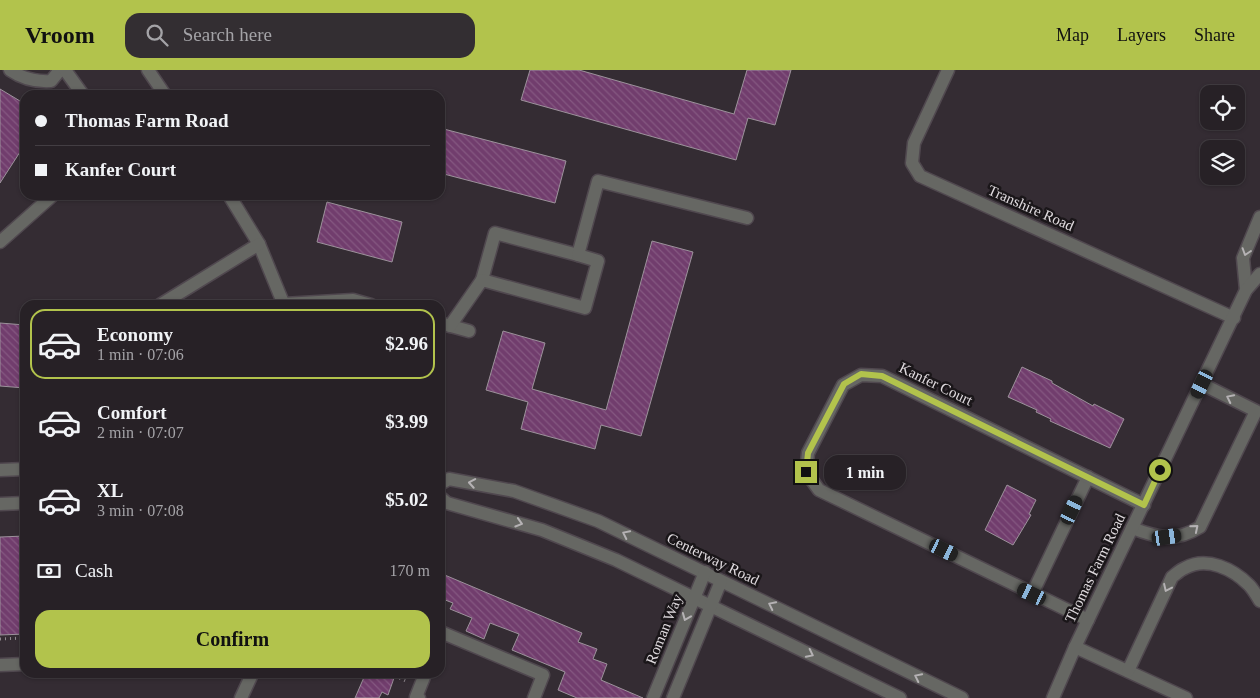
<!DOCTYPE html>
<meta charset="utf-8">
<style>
body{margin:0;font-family:"Times New Roman",serif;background:#332e32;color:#f1f3f6;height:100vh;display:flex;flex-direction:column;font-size:19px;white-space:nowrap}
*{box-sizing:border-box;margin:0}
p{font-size:16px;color:#a4a3a7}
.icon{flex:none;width:28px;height:28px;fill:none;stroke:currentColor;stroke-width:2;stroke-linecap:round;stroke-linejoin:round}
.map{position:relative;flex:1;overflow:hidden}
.side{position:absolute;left:20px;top:230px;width:425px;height:378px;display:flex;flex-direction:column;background:#272126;border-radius:15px;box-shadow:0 1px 4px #0004,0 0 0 1px #433e43}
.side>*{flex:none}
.top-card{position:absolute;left:20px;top:20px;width:425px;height:110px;border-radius:15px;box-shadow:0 1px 4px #0004,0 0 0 1px #433e43;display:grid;align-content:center;height:110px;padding:0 15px;background:#272126}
.controls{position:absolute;left:1200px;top:15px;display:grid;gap:10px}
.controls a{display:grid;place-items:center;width:45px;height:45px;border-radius:10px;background:#272126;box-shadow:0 1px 4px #0004,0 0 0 1px #433e43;font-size:25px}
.end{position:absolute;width:22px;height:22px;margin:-11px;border:6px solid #b2c34c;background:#111;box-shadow:0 0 0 2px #111}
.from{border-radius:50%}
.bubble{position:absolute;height:35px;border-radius:15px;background:#272126;box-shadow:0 1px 4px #0004,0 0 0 1px #433e43;font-size:16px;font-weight:700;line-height:35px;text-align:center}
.car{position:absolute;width:15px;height:30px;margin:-15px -8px;border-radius:6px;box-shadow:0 0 4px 1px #0007;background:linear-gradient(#222 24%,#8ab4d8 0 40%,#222 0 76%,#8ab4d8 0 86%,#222 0)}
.top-card b{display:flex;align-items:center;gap:18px;height:48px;font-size:19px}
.top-card b+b{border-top:1px solid #433e43}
.top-card i{width:12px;height:12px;background:#f1f3f6}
ul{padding:9px 0 0;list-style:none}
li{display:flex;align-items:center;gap:15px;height:70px;margin:0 10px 8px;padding:0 5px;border:2px solid transparent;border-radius:15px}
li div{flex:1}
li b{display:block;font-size:19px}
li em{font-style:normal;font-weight:700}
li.active{border-color:#b2c34c}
li>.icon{width:45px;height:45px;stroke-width:1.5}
.pay{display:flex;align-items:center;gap:12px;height:55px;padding:0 15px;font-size:19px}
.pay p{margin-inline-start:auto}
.cta{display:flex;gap:10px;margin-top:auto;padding:10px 15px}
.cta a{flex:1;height:58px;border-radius:15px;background:#b2c34c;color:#111;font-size:20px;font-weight:700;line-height:58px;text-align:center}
header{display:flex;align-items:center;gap:30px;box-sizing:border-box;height:70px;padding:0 25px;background:#b2c34c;color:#111}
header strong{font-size:24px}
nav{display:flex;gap:28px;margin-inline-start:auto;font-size:18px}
.search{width:350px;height:45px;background:#332e32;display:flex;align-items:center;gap:12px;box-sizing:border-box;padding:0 18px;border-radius:15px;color:#a4a3a7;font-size:19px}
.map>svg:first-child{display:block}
</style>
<header>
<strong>Vroom</strong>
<div class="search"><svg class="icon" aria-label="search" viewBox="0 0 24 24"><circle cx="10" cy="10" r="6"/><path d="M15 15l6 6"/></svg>Search here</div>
<nav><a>Map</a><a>Layers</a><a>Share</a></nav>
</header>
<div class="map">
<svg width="1260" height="628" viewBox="0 0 1260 628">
<defs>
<pattern id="building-back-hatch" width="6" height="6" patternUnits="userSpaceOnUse" patternTransform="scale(1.25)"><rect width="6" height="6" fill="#713d6d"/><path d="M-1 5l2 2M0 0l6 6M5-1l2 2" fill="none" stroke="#855881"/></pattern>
</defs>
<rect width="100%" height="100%" fill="#342c33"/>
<g fill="url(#building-back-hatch)" stroke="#9c929b">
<path d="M 530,0 L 579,0 L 734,44 L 747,0 L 791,0 L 775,55 L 748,48 L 736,90 L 521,30 Z"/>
<path d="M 0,19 L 25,34 L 25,86 L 20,82 L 0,113 Z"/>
<path d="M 440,58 L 566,91 L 555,133 L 440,103 Z"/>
<path d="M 327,132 L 402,152 L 392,192 L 317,172 Z"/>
<path d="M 652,171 L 693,182 L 641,366 L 601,355 L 595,379 L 521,359 L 528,332 L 486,320 L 503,261 L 545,273 L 532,319 L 606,340 Z"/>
<path d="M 0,253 L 25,255 L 25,318 L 0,316 Z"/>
<path d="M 1022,297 L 1052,311 L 1052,313 L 1093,336 L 1094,334 L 1124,349 L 1110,378 L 1050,351 L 1051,349 L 1036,342 L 1037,340 L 1008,327 Z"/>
<path d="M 1007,415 L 1036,430 L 1029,444 L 1031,445 L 1013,475 L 985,460 Z"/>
<path d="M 25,466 L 25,564 L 0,565 L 0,467 Z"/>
<path d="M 440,503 L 582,563 L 578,572 L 597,579 L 593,589 L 607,594 L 601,610 L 643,628 L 577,628 L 558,620 L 565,602 L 512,580 L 519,564 L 490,553 L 484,569 L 466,561 L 472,548 L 450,539 L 453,533 L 440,528 Z"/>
<path d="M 377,602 L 381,602 L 394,608 L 388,625 L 382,622 L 379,628 L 355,628 L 365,605 L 374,608 Z"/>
</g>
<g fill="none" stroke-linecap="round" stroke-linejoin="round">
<defs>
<g id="minor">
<path d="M 10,0 C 23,9 35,12 51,11 L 60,0"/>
<path d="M 65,0 L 83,25"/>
<path d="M 148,0 L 165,25"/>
<path d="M 948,0 L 914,73 L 912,93 L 920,106 L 1234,248"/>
<path d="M 229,125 L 259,174 L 284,235"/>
<path d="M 0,172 L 53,125"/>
<path d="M 482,210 L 495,163 L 578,185"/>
<path d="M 1246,220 L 1243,188 L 1260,147"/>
<path d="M 284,234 L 353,230 L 371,235"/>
<path d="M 160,235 L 259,174"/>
<path d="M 440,253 L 469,261"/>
<path d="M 450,256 L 482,210 L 585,238 L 598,191 L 578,185 L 598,111 L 747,148"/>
<path d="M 0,400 L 25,399"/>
<path d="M 440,414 L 449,409 L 514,421 L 598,451 L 962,628"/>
<path d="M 440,427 L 447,433 L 542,460 L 616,490 L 900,628"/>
<path d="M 0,434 L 25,433"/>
<path d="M 1132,458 C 1158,468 1176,472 1200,457 L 1256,341 L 1202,314"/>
<path d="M 1032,524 L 1088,407"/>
<path d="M 1088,550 L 819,420 L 806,402 L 808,383 L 843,315 L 861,305 L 882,306 L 1144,435"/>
<path d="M 440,569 L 443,563 L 543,605 L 534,628"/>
<path d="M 1075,577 L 1186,628"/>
<path d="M 0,595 L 25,594"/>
<path d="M 1128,601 L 1172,507 C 1176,504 1180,500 1185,498 C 1207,486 1233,499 1249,515 C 1253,519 1257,526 1260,531"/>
<path d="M 241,628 L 253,602"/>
<path d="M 419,628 L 416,627 L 426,602"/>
<path d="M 653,628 L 705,502"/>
<path d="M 673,628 L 721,511"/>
<path d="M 1053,628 L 1075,577 L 1246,220 L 1260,204"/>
</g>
</defs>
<use href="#minor" stroke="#50484f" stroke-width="15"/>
<g stroke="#918a90" stroke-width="3" stroke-dasharray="1 4" stroke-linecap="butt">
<path d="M 0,569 L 25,568"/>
<path d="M 386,602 L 408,612"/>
</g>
<use href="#minor" stroke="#666763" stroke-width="12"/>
</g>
<defs><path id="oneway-chevron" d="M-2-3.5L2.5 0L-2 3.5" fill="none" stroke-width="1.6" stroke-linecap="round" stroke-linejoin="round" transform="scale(1.25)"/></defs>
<g stroke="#b5b2b4">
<use href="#oneway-chevron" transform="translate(1246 182) rotate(108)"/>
<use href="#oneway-chevron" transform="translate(1230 328) rotate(-154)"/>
<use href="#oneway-chevron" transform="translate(472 413) rotate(-170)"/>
<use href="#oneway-chevron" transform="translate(519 453) rotate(17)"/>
<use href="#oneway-chevron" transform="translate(1195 458) rotate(-40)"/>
<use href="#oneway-chevron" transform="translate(626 464) rotate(-154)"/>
<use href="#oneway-chevron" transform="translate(1167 518) rotate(115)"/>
<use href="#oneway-chevron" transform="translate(772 535) rotate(-154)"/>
<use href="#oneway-chevron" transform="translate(686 547) rotate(112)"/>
<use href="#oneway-chevron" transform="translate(810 584) rotate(26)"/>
<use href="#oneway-chevron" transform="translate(918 607) rotate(-154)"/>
</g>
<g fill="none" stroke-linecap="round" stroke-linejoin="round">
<path stroke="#b2c34c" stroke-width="6" d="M 806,402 L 808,383 L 844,314 L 861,304 L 882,306 L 1144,435 L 1160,400"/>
</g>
<g text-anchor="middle" stroke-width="5" stroke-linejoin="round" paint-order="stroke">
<g font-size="15" fill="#e0dbdf" stroke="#1a1619">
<text transform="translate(1031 138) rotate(24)" y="5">Transhire Road</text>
<text transform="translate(936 314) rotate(26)" y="5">Kanfer Court</text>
<text transform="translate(713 489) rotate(26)" y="5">Centerway Road</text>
<text transform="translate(1095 498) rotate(-64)" y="5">Thomas Farm Road</text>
<text transform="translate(664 559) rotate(-68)" y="5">Roman Way</text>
</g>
</g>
</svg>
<div class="controls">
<a><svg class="icon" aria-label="locate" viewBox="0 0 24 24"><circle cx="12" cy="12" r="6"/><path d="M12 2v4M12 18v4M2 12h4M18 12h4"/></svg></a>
<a><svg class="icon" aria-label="layers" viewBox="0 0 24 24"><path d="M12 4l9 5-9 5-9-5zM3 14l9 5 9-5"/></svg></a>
</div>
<i class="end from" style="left:1160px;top:400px"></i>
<i class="end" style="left:806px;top:402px"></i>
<div class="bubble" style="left:824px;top:385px;width:82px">1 min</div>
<i class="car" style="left:1202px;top:314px;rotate:206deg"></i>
<i class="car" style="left:1072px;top:440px;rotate:25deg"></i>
<i class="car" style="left:1167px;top:467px;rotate:82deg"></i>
<i class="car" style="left:944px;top:480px;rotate:116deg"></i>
<i class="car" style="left:1032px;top:524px;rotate:296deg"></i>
<div class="top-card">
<b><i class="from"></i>Thomas Farm Road</b>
<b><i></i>Kanfer Court</b>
</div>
<section class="side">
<ul>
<li class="active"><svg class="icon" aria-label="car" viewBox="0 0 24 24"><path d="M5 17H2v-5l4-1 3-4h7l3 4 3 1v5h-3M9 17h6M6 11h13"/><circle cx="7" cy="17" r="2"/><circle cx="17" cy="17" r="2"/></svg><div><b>Economy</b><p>1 min · 07:06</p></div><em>$2.96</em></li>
<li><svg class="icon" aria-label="car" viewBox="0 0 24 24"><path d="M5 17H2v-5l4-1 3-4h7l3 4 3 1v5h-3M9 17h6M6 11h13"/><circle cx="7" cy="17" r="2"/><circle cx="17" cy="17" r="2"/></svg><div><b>Comfort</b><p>2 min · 07:07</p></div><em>$3.99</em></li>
<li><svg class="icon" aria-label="car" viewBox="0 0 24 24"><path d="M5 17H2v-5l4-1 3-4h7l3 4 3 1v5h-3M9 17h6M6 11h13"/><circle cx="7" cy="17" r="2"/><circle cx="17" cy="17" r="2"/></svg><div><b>XL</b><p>3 min · 07:08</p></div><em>$5.02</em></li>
</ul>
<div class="pay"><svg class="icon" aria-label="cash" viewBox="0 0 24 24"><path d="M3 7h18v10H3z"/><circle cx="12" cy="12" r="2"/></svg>Cash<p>170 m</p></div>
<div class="cta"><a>Confirm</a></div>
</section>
</div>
